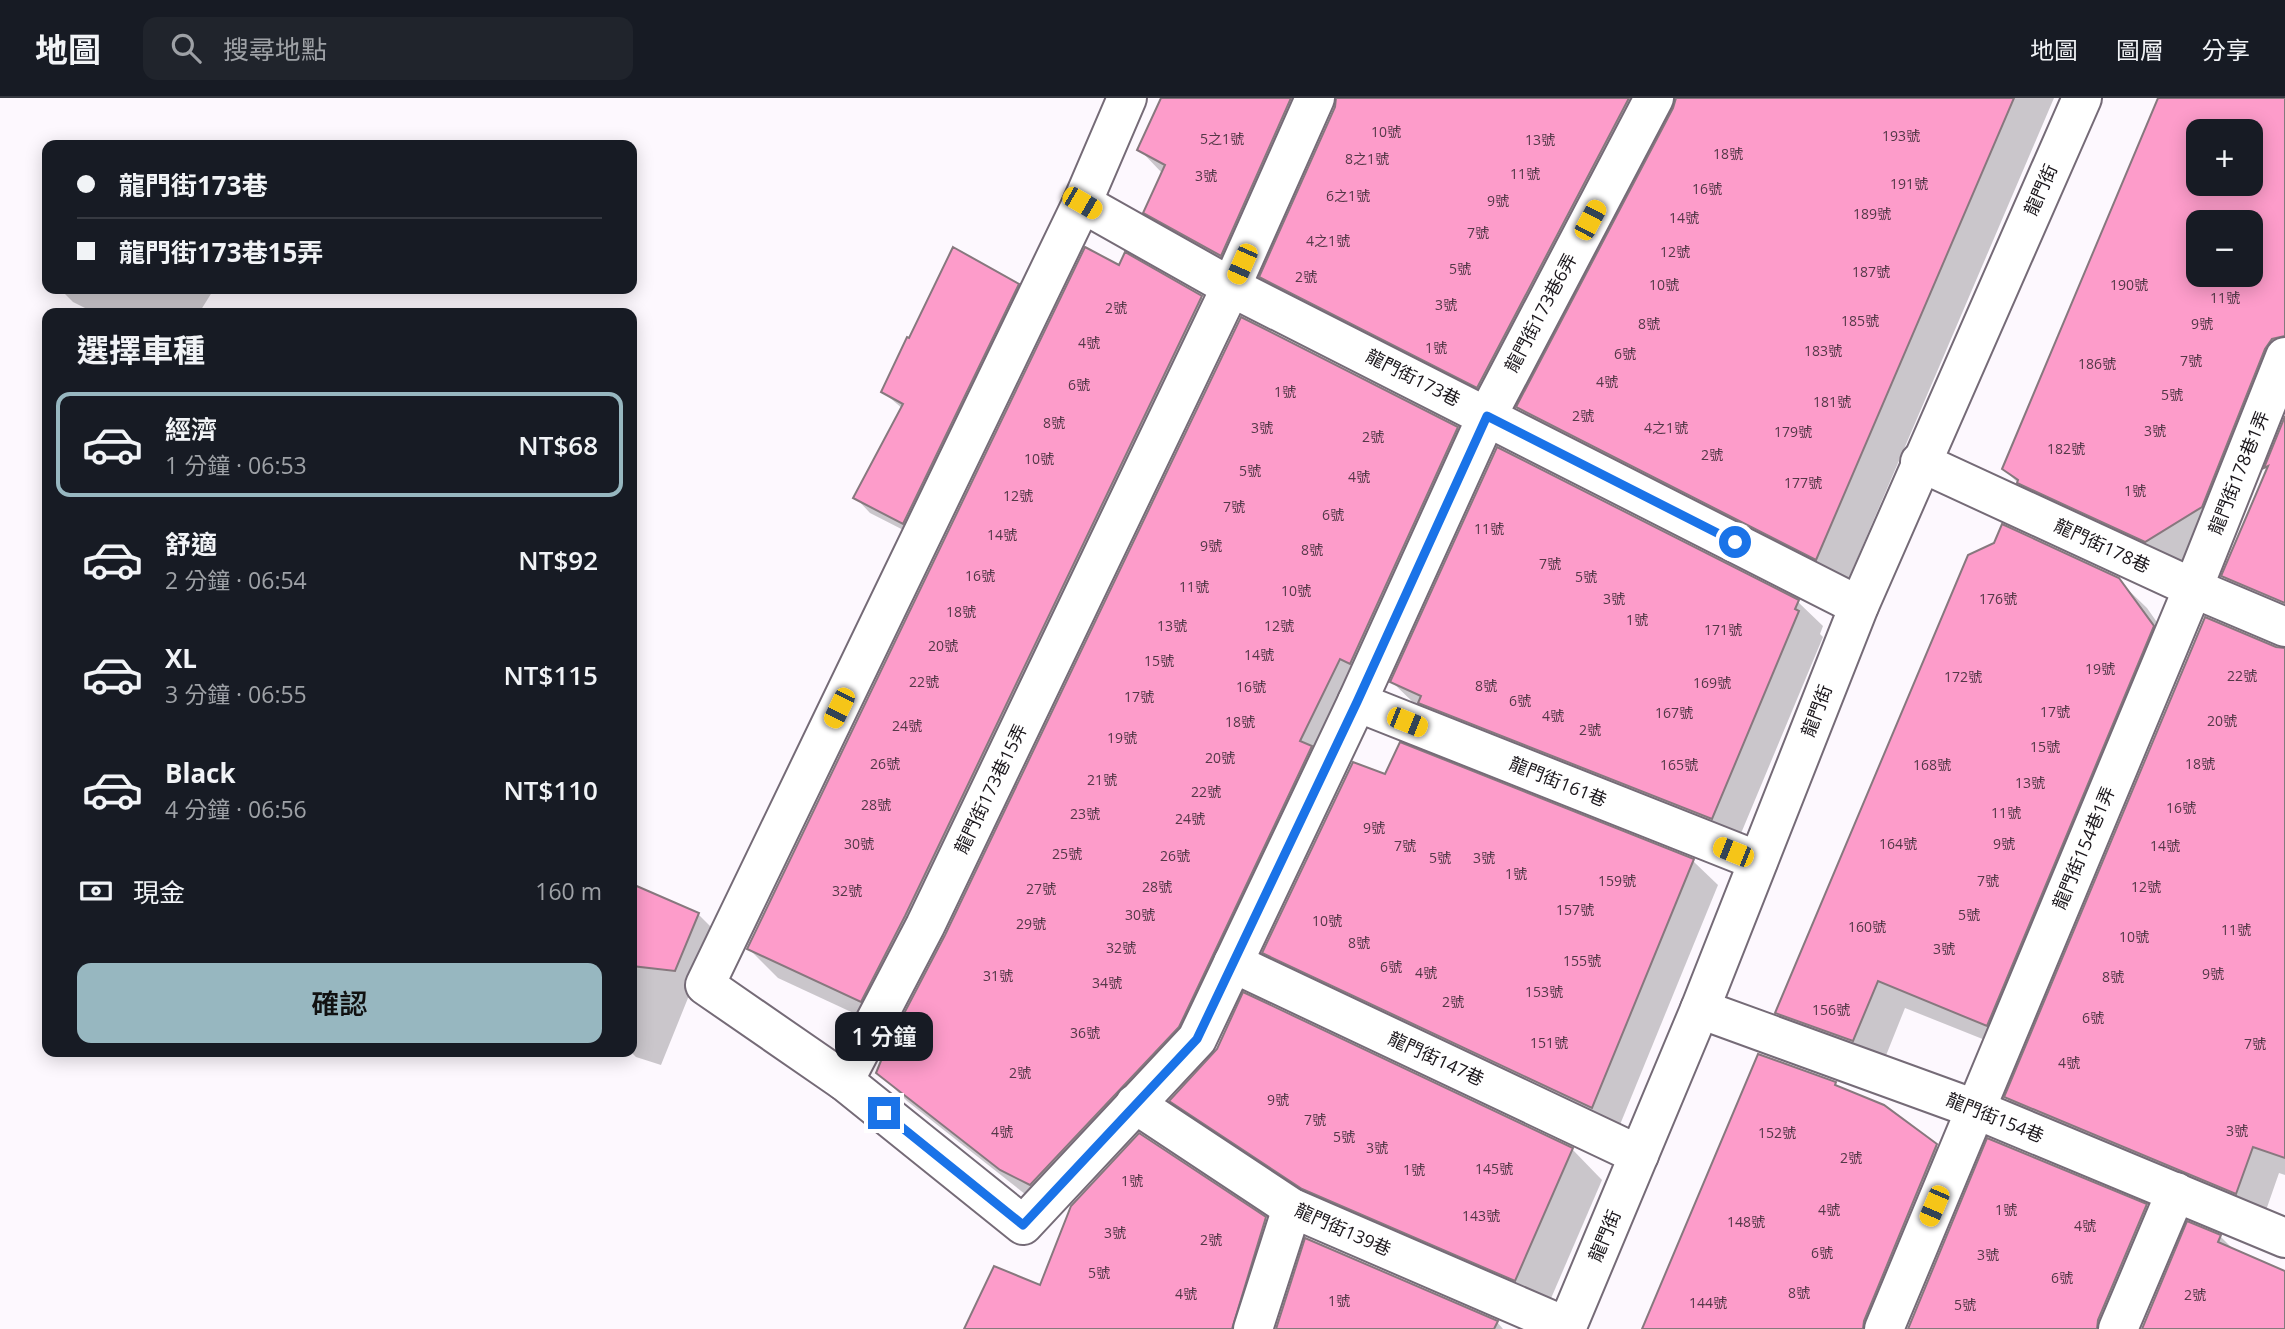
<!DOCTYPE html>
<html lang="zh-TW">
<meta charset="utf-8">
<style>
body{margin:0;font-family:"Open Sans","Noto Sans TC",sans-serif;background:#20242c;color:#f1f3f6;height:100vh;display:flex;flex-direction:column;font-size:26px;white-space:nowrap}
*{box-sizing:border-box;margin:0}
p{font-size:23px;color:#9ea1a6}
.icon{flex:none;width:38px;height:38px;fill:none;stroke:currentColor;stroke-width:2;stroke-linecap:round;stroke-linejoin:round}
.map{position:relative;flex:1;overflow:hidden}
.panel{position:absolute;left:42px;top:210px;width:595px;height:749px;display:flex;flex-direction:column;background:#171b24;border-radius:14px;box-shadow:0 4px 18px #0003}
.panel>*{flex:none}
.guide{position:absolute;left:42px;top:42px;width:595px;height:154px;border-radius:14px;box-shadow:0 4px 18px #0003;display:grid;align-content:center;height:154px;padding:0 35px;background:#171b24}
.controls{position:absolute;left:2186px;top:21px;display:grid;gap:14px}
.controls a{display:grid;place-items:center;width:77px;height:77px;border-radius:14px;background:#171b24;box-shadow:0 4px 18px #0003;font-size:35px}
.end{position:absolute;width:32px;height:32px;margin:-16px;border:9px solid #1a73e8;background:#fff;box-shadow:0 0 0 4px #fff}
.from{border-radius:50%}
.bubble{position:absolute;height:49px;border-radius:14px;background:#171b24;box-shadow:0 4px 18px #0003;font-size:23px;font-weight:600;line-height:49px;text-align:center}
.car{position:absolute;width:21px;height:42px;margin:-21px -10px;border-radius:9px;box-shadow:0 0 5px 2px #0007;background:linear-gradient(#f5c518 24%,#345 0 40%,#f5c518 0 76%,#345 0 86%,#f5c518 0)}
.guide b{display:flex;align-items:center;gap:24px;height:66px;font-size:26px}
.guide b+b{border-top:2px solid #363941}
.guide i{width:18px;height:18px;background:#f1f3f6}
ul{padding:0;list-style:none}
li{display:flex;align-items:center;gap:21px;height:105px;margin:0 14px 10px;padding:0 21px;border:4px solid transparent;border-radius:14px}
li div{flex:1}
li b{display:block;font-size:26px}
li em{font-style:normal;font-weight:600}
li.active{border-color:#97b7c0}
li>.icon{width:63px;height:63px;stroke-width:1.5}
h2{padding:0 35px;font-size:32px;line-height:84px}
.pay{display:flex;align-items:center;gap:18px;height:77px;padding:0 35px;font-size:26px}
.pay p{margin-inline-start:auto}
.button{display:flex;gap:14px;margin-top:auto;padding:14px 35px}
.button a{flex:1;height:80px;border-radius:14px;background:#97b7c0;color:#111;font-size:28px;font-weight:600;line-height:80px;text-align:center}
header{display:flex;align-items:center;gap:42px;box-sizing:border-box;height:98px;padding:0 35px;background:#171b24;border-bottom:2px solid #363941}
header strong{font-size:33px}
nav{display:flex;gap:38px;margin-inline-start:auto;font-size:24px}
.search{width:490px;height:63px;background:#20242c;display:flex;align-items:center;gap:18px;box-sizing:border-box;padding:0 24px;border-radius:14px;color:#9ea1a6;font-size:26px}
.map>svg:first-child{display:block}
</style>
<header>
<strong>地圖</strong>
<div class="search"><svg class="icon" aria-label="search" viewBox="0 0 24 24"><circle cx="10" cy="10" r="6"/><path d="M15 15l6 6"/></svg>搜尋地點</div>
<nav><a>地圖</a><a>圖層</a><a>分享</a></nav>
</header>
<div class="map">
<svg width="2285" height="1231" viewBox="0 0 2285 1231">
<rect width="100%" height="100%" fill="#fdf8fe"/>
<g fill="#0003" fill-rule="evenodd">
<path d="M 1163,0 L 2054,0 L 1845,489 L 1547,337 L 1518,309 L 1677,7 L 1670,10 L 1506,316 L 1290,207 L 1262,179 L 1338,7 L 1330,11 L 1249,185 L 1174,142 L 1146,114 L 1163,76 L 1139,51 Z"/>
<path d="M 2160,0 L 2246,0 L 2285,18 L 2285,293 L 2228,436 L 2173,470 L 2031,398 L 2004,371 ZM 2198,33 L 2250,33 L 2250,86 L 2198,86 ZM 2198,124 L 2250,124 L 2250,177 L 2198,177 Z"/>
<path d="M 1126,157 L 1201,199 L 1231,229 L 890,932 L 778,880 L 749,851 Z"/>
<path d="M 1018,187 L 1033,203 L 919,440 L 870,415 L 855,399 L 903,311 L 883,294 Z"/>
<path d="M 60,191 L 214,191 L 199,215 L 95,215 L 73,204 Z"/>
<path d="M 2285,323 L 2285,519 L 2250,505 L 2223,478 L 2268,371 L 2266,370 Z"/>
<path d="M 1457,330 L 1486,359 L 1207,957 L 1030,1100 L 907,1003 L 878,974 Z"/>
<path d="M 2118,482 L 2147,510 L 2180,557 L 2015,954 L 1905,910 L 1881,970 L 1805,942 L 1777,915 Z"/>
<path d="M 1798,504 L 1823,528 L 1820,536 L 1823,539 L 1737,745 L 1417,608 L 1392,584 Z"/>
<path d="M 2277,551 L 2285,552 L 2285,1077 L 2279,1075 L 2263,1121 L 2033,1026 L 2006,999 Z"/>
<path d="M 1386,678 L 1693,763 L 1718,787 L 1617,1034 L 1289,879 L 1264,854 Z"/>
<path d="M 645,794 L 698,816 L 715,833 L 661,967 L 636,959 L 631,954 L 632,891 L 641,854 L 632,845 L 632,838 Z"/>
<path d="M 1835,985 L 1842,992 L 1936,1048 L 1964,1075 L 1899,1231 L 1644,1231 Z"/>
<path d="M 1172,1002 L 1572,1051 L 1602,1082 L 1546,1212 L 1335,1121 L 1202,1033 Z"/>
<path d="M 2146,1108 L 2174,1135 L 2133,1231 L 1910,1231 Z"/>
<path d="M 1265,1120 L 1292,1148 L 1266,1231 L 966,1231 L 1041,1190 Z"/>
<path d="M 2220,1138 L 2234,1152 L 2285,1174 L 2285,1231 L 2144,1231 Z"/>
<path d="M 1497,1224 L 1503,1231 L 1278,1231 Z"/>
</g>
<g fill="#fd9cca" stroke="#87787e" stroke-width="2" fill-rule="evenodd">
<path d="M 1161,0 L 1291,0 L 1221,158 L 1143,115 L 1165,67 L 1137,52 Z"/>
<path d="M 1336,0 L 1629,0 L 1477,290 L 1259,179 L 1335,9 Z"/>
<path d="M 1676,0 L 2014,0 L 1816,462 L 1516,309 L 1673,10 Z"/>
<path d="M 2158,0 L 2285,0 L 2285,238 L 2272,241 L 2265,251 L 2202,409 L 2145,444 L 2017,385 L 2018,382 L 2002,371 ZM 2198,33 L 2250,33 L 2250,86 L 2198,86 ZM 2198,124 L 2250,124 L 2250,177 L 2198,177 Z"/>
<path d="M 953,149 L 1019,186 L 903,426 L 853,400 L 903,306 L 881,294 L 907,239 L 909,240 Z"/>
<path d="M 1085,149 L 1119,167 L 1125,154 L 1202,198 L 905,818 L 861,904 L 747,851 Z"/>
<path d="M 1241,219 L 1458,329 L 1350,566 L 1340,561 L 1300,643 L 1312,648 L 1179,929 L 1030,1087 L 1000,1072 L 876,975 L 887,948 L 945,837 Z"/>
<path d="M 2285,318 L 2285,505 L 2221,478 L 2268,368 L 2264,370 Z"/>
<path d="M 1497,349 L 1799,502 L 1795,511 L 1799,513 L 1712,721 L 1418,605 L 1421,598 L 1390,584 Z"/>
<path d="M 2002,426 L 2119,480 L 2154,528 L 1987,928 L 1878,883 L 1853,943 L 1775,915 L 1968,457 L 1994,445 Z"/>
<path d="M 2205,519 L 2276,549 L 2285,550 L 2285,1060 L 2253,1049 L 2236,1096 L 2004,999 Z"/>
<path d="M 1400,644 L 1694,761 L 1592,1010 L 1262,855 L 1353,664 L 1385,676 Z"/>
<path d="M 632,786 L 699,815 L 675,873 L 632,868 Z"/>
<path d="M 1243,894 L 1573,1050 L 1515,1183 L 1302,1091 L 1169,1003 L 1217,951 Z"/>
<path d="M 1758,956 L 1836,984 L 1835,987 L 1884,1007 L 1937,1046 L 1864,1223 L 1863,1231 L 1642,1231 Z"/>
<path d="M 1139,1035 L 1266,1119 L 1232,1231 L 964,1231 L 994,1168 L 1040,1187 L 1071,1108 Z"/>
<path d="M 1987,1040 L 2147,1106 L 2098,1222 L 2097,1231 L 1908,1231 Z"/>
<path d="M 2187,1123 L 2221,1137 L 2218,1144 L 2285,1173 L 2285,1231 L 2142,1231 Z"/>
<path d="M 1305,1140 L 1498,1223 L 1494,1231 L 1276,1231 Z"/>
</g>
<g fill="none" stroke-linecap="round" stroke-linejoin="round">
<defs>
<g id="minor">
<path d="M 1315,0 L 1231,189 L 925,828 L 844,983 L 1023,1127 L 1197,941 L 1357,604 L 1487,318 L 1654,0"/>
<path d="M 1082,105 L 1231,189 L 1859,508"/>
<path d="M 1920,364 L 2193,490 L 2285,529"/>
<path d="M 1357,604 L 1758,763"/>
<path d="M 1233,865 L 1639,1057"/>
<path d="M 1700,911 L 1975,1011 L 2285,1140"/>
<path d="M 844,983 L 705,887 L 1082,105 L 1127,0"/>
<path d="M 1135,1006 L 1292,1110 L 1567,1229"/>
<path d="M 1253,1231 L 1292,1110"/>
<path d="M 1566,1231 L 1700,911 L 1859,508 L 2082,0"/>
<path d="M 1884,1231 L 2193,490 L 2285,259"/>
<path d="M 2118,1231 L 2176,1094"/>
</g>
</defs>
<use href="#minor" stroke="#756b77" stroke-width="42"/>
<use href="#minor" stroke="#fff" stroke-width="38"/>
</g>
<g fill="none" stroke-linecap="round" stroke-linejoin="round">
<path stroke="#1a73e8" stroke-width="9" d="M 884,1015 L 1023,1127 L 1197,941 L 1357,604 L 1487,318 L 1735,444"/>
</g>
<g text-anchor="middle" stroke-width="6" stroke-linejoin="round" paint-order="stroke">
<g font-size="14" fill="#543848">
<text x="1386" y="39">10號</text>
<text x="1901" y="43">193號</text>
<text x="1222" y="46">5之1號</text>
<text x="1540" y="47">13號</text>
<text x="1728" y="61">18號</text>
<text x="1367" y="66">8之1號</text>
<text x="1525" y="81">11號</text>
<text x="1206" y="83">3號</text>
<text x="1909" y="91">191號</text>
<text x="1707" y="96">16號</text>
<text x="1348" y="103">6之1號</text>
<text x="1498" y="108">9號</text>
<text x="1872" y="121">189號</text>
<text x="1684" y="125">14號</text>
<text x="1478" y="140">7號</text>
<text x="1328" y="148">4之1號</text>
<text x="1675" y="159">12號</text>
<text x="1460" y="176">5號</text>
<text x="1871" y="179">187號</text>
<text x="1306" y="184">2號</text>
<text x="1664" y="192">10號</text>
<text x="2129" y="192">190號</text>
<text x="2225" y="205">11號</text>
<text x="1446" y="212">3號</text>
<text x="1116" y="215">2號</text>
<text x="1860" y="228">185號</text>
<text x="1649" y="231">8號</text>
<text x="2202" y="231">9號</text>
<text x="1089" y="250">4號</text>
<text x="1436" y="255">1號</text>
<text x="1823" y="258">183號</text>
<text x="1625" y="261">6號</text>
<text x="2191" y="268">7號</text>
<text x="2097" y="271">186號</text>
<text x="1607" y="289">4號</text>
<text x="1079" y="292">6號</text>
<text x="1285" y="299">1號</text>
<text x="2172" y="302">5號</text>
<text x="1832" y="309">181號</text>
<text x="1583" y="323">2號</text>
<text x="1054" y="330">8號</text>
<text x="1262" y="335">3號</text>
<text x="1666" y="335">4之1號</text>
<text x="2155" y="338">3號</text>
<text x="1793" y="339">179號</text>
<text x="1373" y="344">2號</text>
<text x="2066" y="356">182號</text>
<text x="1712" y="362">2號</text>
<text x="1039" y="366">10號</text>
<text x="1250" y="378">5號</text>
<text x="1359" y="384">4號</text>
<text x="1803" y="390">177號</text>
<text x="2135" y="398">1號</text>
<text x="1018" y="403">12號</text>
<text x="1234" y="414">7號</text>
<text x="1333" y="422">6號</text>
<text x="1489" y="436">11號</text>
<text x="1002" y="442">14號</text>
<text x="1211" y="453">9號</text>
<text x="1312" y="457">8號</text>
<text x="1550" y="471">7號</text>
<text x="980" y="483">16號</text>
<text x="1586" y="484">5號</text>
<text x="1194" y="494">11號</text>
<text x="1296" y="498">10號</text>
<text x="1614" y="506">3號</text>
<text x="1998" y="506">176號</text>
<text x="961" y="519">18號</text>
<text x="1637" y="527">1號</text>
<text x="1172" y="533">13號</text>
<text x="1279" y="533">12號</text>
<text x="1723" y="537">171號</text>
<text x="943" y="553">20號</text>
<text x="1259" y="562">14號</text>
<text x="1159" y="568">15號</text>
<text x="2100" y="576">19號</text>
<text x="2242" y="583">22號</text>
<text x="1963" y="584">172號</text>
<text x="924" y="589">22號</text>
<text x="1712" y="590">169號</text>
<text x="1486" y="593">8號</text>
<text x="1251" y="594">16號</text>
<text x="1139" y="604">17號</text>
<text x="1520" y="608">6號</text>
<text x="2055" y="619">17號</text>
<text x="1674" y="620">167號</text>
<text x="1553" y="623">4號</text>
<text x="2222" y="628">20號</text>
<text x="1240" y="629">18號</text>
<text x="907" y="633">24號</text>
<text x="1590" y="637">2號</text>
<text x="1122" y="645">19號</text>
<text x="2045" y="654">15號</text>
<text x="1220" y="665">20號</text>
<text x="885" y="671">26號</text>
<text x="2200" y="671">18號</text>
<text x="1679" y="672">165號</text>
<text x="1932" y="672">168號</text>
<text x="1102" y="687">21號</text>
<text x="2030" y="690">13號</text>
<text x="1206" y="699">22號</text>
<text x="876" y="712">28號</text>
<text x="2181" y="715">16號</text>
<text x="2006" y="720">11號</text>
<text x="1085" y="721">23號</text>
<text x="1190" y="726">24號</text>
<text x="1374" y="735">9號</text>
<text x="859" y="751">30號</text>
<text x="1898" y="751">164號</text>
<text x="2004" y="751">9號</text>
<text x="1405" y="753">7號</text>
<text x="2165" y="753">14號</text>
<text x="1067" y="761">25號</text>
<text x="1175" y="763">26號</text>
<text x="1440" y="765">5號</text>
<text x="1484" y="765">3號</text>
<text x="1516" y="781">1號</text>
<text x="1617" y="788">159號</text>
<text x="1988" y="788">7號</text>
<text x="1157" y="794">28號</text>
<text x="2146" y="794">12號</text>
<text x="1041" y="796">27號</text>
<text x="847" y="798">32號</text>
<text x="1575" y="817">157號</text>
<text x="1140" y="822">30號</text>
<text x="1969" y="822">5號</text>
<text x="1327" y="828">10號</text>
<text x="1031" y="831">29號</text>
<text x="1867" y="834">160號</text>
<text x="2236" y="837">11號</text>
<text x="2134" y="844">10號</text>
<text x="1359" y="850">8號</text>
<text x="1121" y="855">32號</text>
<text x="1944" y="856">3號</text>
<text x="1582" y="868">155號</text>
<text x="1391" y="874">6號</text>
<text x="1426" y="880">4號</text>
<text x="2213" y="881">9號</text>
<text x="998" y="883">31號</text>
<text x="2113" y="884">8號</text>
<text x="1107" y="890">34號</text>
<text x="1544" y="899">153號</text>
<text x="1453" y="909">2號</text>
<text x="1831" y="917">156號</text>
<text x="2093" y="925">6號</text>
<text x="1085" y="940">36號</text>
<text x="1549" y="950">151號</text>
<text x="2255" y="951">7號</text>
<text x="2069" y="970">4號</text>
<text x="1020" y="980">2號</text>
<text x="1278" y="1007">9號</text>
<text x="1315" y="1027">7號</text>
<text x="2237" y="1038">3號</text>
<text x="1002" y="1039">4號</text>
<text x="1777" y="1040">152號</text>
<text x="1344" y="1044">5號</text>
<text x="1377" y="1055">3號</text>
<text x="1851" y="1065">2號</text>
<text x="1494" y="1076">145號</text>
<text x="1414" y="1077">1號</text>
<text x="1132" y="1088">1號</text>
<text x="1829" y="1117">4號</text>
<text x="2006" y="1117">1號</text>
<text x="1481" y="1123">143號</text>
<text x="1746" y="1129">148號</text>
<text x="2085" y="1133">4號</text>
<text x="1115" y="1140">3號</text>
<text x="1211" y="1147">2號</text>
<text x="1822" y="1160">6號</text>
<text x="1988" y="1162">3號</text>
<text x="1099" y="1180">5號</text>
<text x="2062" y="1185">6號</text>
<text x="1799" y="1200">8號</text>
<text x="1186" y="1201">4號</text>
<text x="2195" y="1202">2號</text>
<text x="1339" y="1208">1號</text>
<text x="1708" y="1210">144號</text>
<text x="1965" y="1212">5號</text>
</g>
<g font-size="18" fill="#1b171c" stroke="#fff">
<text transform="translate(2041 92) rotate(-66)" y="6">龍門街</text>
<text transform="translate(1541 215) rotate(-62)" y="6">龍門街173巷6弄</text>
<text transform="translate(1413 280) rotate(27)" y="6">龍門街173巷</text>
<text transform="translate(2239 375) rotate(-68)" y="6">龍門街178巷1弄</text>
<text transform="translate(2102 448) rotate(25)" y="6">龍門街178巷</text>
<text transform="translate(1817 613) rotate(-69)" y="6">龍門街</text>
<text transform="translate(1558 684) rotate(22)" y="6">龍門街161巷</text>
<text transform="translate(991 691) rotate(-64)" y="6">龍門街173巷15弄</text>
<text transform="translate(2084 750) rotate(-67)" y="6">龍門街154巷1弄</text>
<text transform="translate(1436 961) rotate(25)" y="6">龍門街147巷</text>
<text transform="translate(1995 1020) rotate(22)" y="6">龍門街154巷</text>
<text transform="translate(1343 1132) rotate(24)" y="6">龍門街139巷</text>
<text transform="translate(1605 1138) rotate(-67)" y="6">龍門街</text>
</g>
</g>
</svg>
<div class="controls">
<a>+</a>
<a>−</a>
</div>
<i class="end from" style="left:1735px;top:444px"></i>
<i class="end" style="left:884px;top:1015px"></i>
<div class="bubble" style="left:835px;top:914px;width:98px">1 分鐘</div>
<i class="car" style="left:1082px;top:105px;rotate:120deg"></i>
<i class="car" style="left:1590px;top:122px;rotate:28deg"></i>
<i class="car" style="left:1242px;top:166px;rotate:204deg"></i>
<i class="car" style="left:839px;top:610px;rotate:206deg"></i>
<i class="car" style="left:1407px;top:624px;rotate:112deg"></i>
<i class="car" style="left:1733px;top:754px;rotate:292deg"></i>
<i class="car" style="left:1934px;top:1108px;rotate:203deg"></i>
<div class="guide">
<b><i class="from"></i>龍門街173巷</b>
<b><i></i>龍門街173巷15弄</b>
</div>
<section class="panel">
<h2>選擇車種</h2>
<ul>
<li class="active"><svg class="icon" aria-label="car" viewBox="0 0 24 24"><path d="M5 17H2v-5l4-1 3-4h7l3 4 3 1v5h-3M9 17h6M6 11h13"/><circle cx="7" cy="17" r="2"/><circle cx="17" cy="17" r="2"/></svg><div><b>經濟</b><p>1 分鐘 · 06:53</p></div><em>NT$68</em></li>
<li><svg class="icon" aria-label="car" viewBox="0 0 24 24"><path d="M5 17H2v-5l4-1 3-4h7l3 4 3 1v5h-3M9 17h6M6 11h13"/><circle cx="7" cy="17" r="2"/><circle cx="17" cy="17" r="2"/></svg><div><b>舒適</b><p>2 分鐘 · 06:54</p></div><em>NT$92</em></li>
<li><svg class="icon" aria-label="car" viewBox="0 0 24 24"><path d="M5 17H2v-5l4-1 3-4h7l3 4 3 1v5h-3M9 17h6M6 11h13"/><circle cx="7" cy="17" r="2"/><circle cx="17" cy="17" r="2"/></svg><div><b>XL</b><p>3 分鐘 · 06:55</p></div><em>NT$115</em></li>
<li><svg class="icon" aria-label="car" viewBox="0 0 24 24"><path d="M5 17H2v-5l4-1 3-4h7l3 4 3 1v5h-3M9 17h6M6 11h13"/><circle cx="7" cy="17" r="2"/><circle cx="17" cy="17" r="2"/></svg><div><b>Black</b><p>4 分鐘 · 06:56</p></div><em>NT$110</em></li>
</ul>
<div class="pay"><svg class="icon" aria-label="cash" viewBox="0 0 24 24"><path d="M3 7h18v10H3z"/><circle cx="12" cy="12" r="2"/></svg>現金<p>160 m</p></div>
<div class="button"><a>確認</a></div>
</section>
</div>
